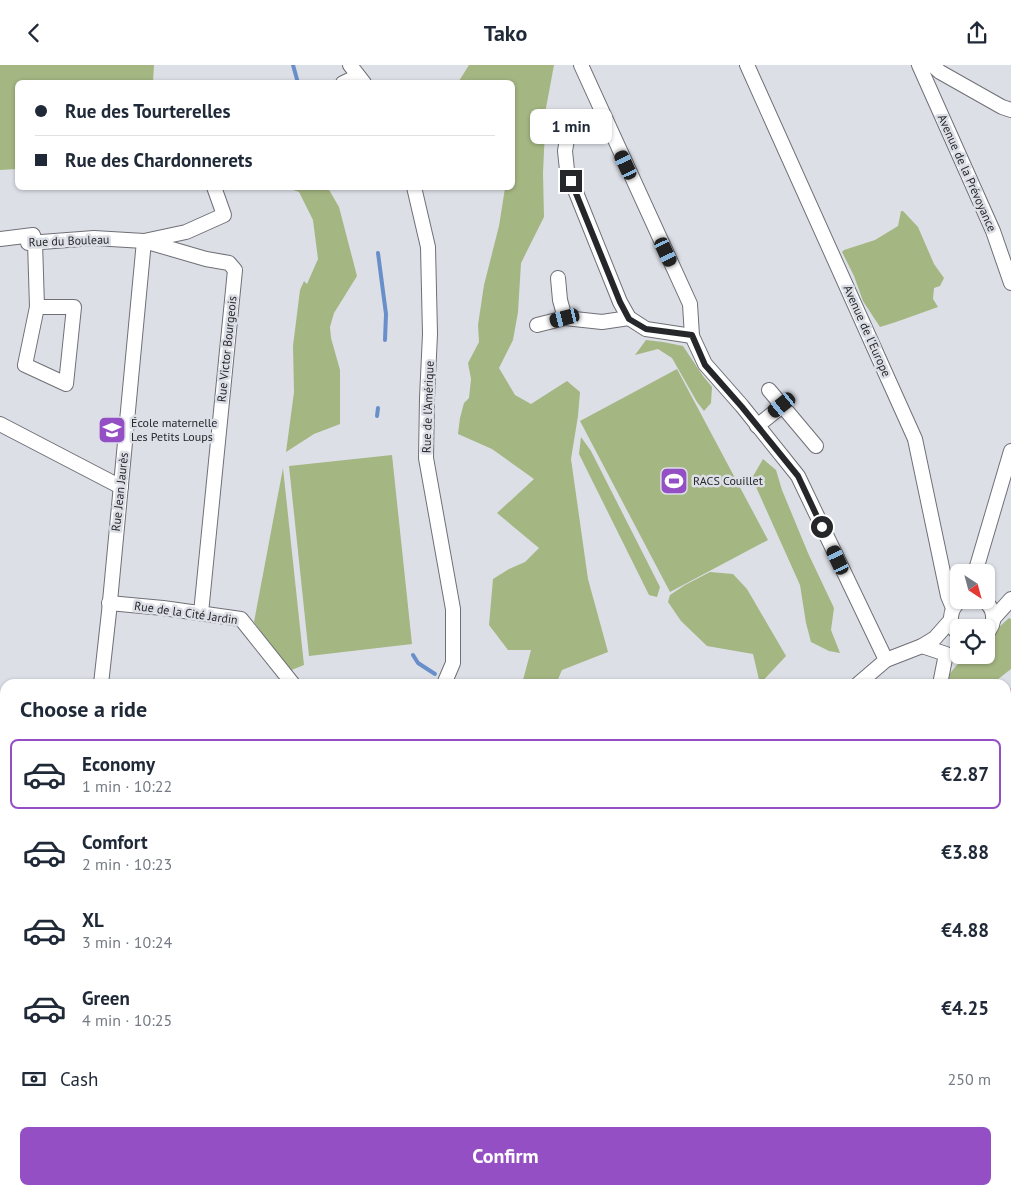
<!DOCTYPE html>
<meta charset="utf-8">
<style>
body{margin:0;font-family:"PT Sans",sans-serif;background:#f6f6f7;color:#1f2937;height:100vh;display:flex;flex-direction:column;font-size:19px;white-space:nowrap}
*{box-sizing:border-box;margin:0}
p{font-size:16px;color:#747a83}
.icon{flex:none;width:28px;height:28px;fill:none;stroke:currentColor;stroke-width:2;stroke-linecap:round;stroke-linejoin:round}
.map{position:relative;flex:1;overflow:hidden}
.details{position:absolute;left:0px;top:614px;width:1011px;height:516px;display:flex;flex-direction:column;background:#fff;border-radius:15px 15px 0 0;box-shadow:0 1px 4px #0004}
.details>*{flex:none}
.banner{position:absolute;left:15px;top:15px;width:500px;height:110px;border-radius:8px;box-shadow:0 1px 4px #0004;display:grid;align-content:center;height:110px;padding:0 20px;background:#fff}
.needle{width:32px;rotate:144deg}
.tools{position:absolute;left:950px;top:499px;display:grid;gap:10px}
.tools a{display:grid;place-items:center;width:45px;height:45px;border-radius:8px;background:#fff;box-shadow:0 1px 4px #0004;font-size:25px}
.end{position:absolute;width:22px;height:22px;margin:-11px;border:6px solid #26272a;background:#fff;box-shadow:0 0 0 2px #fff}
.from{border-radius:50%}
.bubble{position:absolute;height:35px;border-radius:8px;background:#fff;box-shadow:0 1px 4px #0004;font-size:16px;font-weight:800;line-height:35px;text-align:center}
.car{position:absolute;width:15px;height:30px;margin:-15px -8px;border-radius:6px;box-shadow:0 0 4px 1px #0007;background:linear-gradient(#222 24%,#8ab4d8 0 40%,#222 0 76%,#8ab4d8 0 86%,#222 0)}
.banner b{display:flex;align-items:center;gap:18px;height:48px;font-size:19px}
.banner b+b{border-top:1px solid #e0e1e3}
.banner i{width:12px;height:12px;background:#1f2937}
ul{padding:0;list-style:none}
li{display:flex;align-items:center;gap:15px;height:70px;margin:0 10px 8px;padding:0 10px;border:2px solid transparent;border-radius:8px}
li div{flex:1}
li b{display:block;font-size:19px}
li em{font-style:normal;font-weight:800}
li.active{border-color:#944fc4}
li>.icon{width:45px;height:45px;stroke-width:1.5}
h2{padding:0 20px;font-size:22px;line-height:60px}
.pay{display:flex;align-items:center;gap:12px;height:55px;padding:0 20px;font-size:19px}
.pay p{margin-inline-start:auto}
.action{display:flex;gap:10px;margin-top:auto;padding:10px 20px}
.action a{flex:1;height:58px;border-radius:8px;background:#944fc4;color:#fff;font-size:20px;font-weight:800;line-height:58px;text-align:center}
header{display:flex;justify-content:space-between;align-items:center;height:65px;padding:0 20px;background:#fff;font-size:22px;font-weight:800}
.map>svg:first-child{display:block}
</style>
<header><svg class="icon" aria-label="back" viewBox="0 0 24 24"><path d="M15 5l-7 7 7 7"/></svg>Tako<svg class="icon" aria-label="share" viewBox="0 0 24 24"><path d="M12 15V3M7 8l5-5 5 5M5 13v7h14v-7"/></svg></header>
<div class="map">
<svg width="1011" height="1129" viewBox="0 0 1011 1129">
<rect width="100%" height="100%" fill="#dddfe7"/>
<path fill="#ded5c0" d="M 280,1125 L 587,1125 L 593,1129 L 279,1129 Z"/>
<g fill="#a4b682">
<path d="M 0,0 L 154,0 L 153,17 L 18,18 L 17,104 L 0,105 Z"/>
<path d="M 469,0 L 554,0 L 546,43 L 543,108 L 544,152 L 521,198 L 518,247 L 513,275 L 499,303 L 515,330 L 531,339 L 567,316 L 580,327 L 578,351 L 571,394 L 588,514 L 608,587 L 562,605 L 556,619 L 509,619 L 523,615 L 531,585 L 508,585 L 489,560 L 493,514 L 509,504 L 525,497 L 539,483 L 497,448 L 534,414 L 492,384 L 458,369 L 460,353 L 464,338 L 469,333 L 471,314 L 468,298 L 479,277 L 478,260 L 484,220 L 499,161 L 505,123 L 512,122 L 512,18 L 460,17 L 459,16 Z"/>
<path d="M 287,123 L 328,123 L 339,142 L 357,211 L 334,248 L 330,262 L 331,273 L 340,305 L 340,359 L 314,369 L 286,387 L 294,327 L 293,281 L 300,225 L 304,216 L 307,219 L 318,194 L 313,155 L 299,127 Z"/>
<path d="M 901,146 L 903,146 L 918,162 L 934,199 L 944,213 L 940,221 L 934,223 L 933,234 L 938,242 L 896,257 L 880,262 L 863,236 L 854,211 L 842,187 L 844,185 L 875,175 L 898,161 Z"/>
<path d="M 646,275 L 663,277 L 683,281 L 703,311 L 712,322 L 711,338 L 704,346 L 697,337 L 672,293 L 658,284 L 635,290 Z"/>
<path d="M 677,304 L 768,475 L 670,527 L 580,356 Z"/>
<path d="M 581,372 L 591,386 L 660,522 L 657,532 L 649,530 L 579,389 Z"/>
<path d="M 392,390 L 412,579 L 309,591 L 289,401 Z"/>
<path d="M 763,394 L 776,405 L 782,425 L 808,488 L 834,543 L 831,565 L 840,588 L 829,586 L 811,577 L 806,558 L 800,520 L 752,413 Z"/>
<path d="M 283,403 L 304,600 L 289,606 L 254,557 Z"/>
<path d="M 710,507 L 733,509 L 747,524 L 786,591 L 760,619 L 753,589 L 707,581 L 681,556 L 668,537 L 670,530 L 685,520 Z"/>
<path d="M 1009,553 L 1011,554 L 1011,604 L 992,619 L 945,619 C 950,606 957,599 968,590 L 986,590 L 986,574 Z"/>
<path d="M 0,935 L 5,936 L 5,1115 L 0,1118 Z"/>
</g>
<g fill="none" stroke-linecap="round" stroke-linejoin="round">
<g stroke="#698fca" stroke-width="4">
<path d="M 293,0 L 298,18"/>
<path d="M 378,188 L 386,249 L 385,275"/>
<path d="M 377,351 L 378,343"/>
<path d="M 413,590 L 418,598 L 435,609"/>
</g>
<defs>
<g id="minor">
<path d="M 350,0 L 364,18"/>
<path d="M 581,0 L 690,239 L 692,271 L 705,299 L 742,341 L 798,411 L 886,595"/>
<path d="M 747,0 L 915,374 L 948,531 L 953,543"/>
<path d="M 919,0 L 993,166 L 1011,218"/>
<path d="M 932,0 L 940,7 L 1002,42 L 1011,45"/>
<path d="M 343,18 L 358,11"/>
<path d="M 567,74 L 565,86 L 567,105 L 620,237 L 629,253 L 646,264 L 692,271"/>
<path d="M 414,122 L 428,182 L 430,269 L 427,333 L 426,393 L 453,544 L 453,598 L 444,619"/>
<path d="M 0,174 L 33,170 L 35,177 L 37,242 L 74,242 L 66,319 L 25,300 L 37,242"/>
<path d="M 28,178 L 94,173 L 144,176 L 186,167 L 224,150 L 214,122"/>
<path d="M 558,213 L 560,235 L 565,253 L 602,257 L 629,253"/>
<path d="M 537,260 L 565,253"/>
<path d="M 769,325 L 816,381"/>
<path d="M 0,359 L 121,422"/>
<path d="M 757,361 L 782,341"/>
<path d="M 975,508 L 1011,386"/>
<path d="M 983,535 C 995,543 997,558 986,569"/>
<path d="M 109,538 L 163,543 L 241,554 L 293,619"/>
<path d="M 993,554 L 1011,534"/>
<path d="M 959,570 C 948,559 948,545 961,535"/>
<path d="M 922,581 L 946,589 L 940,619"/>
<path d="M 101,619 L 109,547 L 144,176 L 206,194 L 229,198 L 235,205 L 201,548"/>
<path d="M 858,619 L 886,595 L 922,581 L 935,573 L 950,556"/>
<path d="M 1006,754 L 1011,752"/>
<path d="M 0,768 L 5,763"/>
<path d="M 1006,854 L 1011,852"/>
<path d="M 1006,978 L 1011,989"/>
<path d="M 0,1124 L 5,1122"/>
<path d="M 232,1125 L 234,1129"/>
<path d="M 324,1125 L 329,1128 L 338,1125"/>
<path d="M 506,1125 L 506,1129"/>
<path d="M 558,1125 L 565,1129"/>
<path d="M 135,1129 L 147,1125"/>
<path d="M 297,1129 L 301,1125"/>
<path d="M 468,1129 L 486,1125"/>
</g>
<g id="major">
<path d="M 0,695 L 5,700"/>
<path d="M 255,1125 L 255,1129"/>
<path d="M 606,1125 L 613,1129"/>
<path d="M 626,1125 L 634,1129"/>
<path d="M 269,1129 L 271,1125"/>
</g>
<g id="highway">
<path d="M 1006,638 L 1011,634"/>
<path d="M 1006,681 L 1011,677"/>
<path d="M 33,1129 L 42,1125"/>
<path d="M 85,1129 L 95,1125"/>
</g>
</defs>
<use href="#minor" stroke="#6f7077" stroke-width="16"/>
<use href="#major" stroke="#bebebf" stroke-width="19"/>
<use href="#highway" stroke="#bebebf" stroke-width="22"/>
<use href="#minor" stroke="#fff" stroke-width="14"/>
<use href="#major" stroke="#fcc5c4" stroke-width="16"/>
<use href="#highway" stroke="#fa9f9c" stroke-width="20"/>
</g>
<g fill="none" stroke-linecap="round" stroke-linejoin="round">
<path stroke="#26272a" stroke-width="6" d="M 571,116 L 620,237 L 629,254 L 646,264 L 692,270 L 705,300 L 742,342 L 798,411 L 822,462"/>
</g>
<defs>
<symbol id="school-square" viewBox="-11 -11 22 22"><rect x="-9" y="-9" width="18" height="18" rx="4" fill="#944fc4" stroke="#dddfe7"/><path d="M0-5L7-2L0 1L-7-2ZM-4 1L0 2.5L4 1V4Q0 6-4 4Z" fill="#fff"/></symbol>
<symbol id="stadium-square" viewBox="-11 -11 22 22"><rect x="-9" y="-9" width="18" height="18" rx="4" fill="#944fc4" stroke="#dddfe7"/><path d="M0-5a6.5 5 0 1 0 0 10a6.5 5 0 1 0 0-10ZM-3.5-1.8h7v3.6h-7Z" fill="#fff"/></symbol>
</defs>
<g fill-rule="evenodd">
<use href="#school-square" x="96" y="349" width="32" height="32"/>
<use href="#stadium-square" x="658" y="400" width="32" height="32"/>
</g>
<g text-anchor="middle" stroke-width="5" stroke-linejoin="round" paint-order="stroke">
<g font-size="12" fill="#26272a" stroke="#dddfe7">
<text transform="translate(967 108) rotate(66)" y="4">Avenue de la Prévoyance</text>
<text transform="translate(69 176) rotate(-2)" y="4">Rue du Bouleau</text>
<text transform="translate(867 266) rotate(66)" y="4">Avenue de l'Europe</text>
<text transform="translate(227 284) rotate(-84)" y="4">Rue Victor Bourgeois</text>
<text transform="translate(428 342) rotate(-88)" y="4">Rue de l'Amérique</text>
<text transform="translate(120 427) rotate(-84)" y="4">Rue Jean Jaurès</text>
<text transform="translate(186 548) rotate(8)" y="4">Rue de la Cité Jardin</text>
</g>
<g font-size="12" fill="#26272a" stroke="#dddfe7" text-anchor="start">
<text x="131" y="362">École maternelle<tspan x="131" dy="14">Les Petits Loups</tspan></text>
<text x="693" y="420">RACS Couillet</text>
</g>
</g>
</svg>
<div class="tools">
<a><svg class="needle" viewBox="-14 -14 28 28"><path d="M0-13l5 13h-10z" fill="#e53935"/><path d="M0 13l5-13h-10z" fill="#747a83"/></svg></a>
<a><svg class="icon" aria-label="locate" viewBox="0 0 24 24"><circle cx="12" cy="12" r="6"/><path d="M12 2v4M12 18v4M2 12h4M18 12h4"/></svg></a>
</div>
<i class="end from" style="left:822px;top:462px"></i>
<i class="end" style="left:571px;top:116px"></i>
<div class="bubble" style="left:530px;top:44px;width:82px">1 min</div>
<i class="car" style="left:626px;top:100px;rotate:335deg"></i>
<i class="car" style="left:666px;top:187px;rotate:155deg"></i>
<i class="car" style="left:565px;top:253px;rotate:256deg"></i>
<i class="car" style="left:782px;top:340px;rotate:231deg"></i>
<i class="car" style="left:838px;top:495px;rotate:335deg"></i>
<div class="banner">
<b><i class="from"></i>Rue des Tourterelles</b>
<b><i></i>Rue des Chardonnerets</b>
</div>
<section class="details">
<h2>Choose a ride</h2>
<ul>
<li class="active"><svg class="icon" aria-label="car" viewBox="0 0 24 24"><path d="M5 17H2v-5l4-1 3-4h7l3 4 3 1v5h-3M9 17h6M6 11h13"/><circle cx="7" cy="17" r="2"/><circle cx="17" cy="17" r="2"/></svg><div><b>Economy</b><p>1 min · 10:22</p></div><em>€2.87</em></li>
<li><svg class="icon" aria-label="car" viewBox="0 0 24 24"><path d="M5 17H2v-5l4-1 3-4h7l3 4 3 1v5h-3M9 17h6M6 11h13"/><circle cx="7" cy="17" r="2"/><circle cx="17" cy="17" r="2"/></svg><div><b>Comfort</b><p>2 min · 10:23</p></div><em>€3.88</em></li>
<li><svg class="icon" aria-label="car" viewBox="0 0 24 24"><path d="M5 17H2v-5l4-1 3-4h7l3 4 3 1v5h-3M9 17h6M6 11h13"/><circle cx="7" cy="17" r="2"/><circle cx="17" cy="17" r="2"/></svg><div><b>XL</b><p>3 min · 10:24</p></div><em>€4.88</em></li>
<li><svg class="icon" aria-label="car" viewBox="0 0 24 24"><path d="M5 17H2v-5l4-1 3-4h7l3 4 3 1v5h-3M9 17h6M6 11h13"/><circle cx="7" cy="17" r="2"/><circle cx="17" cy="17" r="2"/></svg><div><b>Green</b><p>4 min · 10:25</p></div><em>€4.25</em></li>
</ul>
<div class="pay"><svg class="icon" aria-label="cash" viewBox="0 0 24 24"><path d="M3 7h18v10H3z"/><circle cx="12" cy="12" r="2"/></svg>Cash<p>250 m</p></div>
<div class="action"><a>Confirm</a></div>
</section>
</div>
